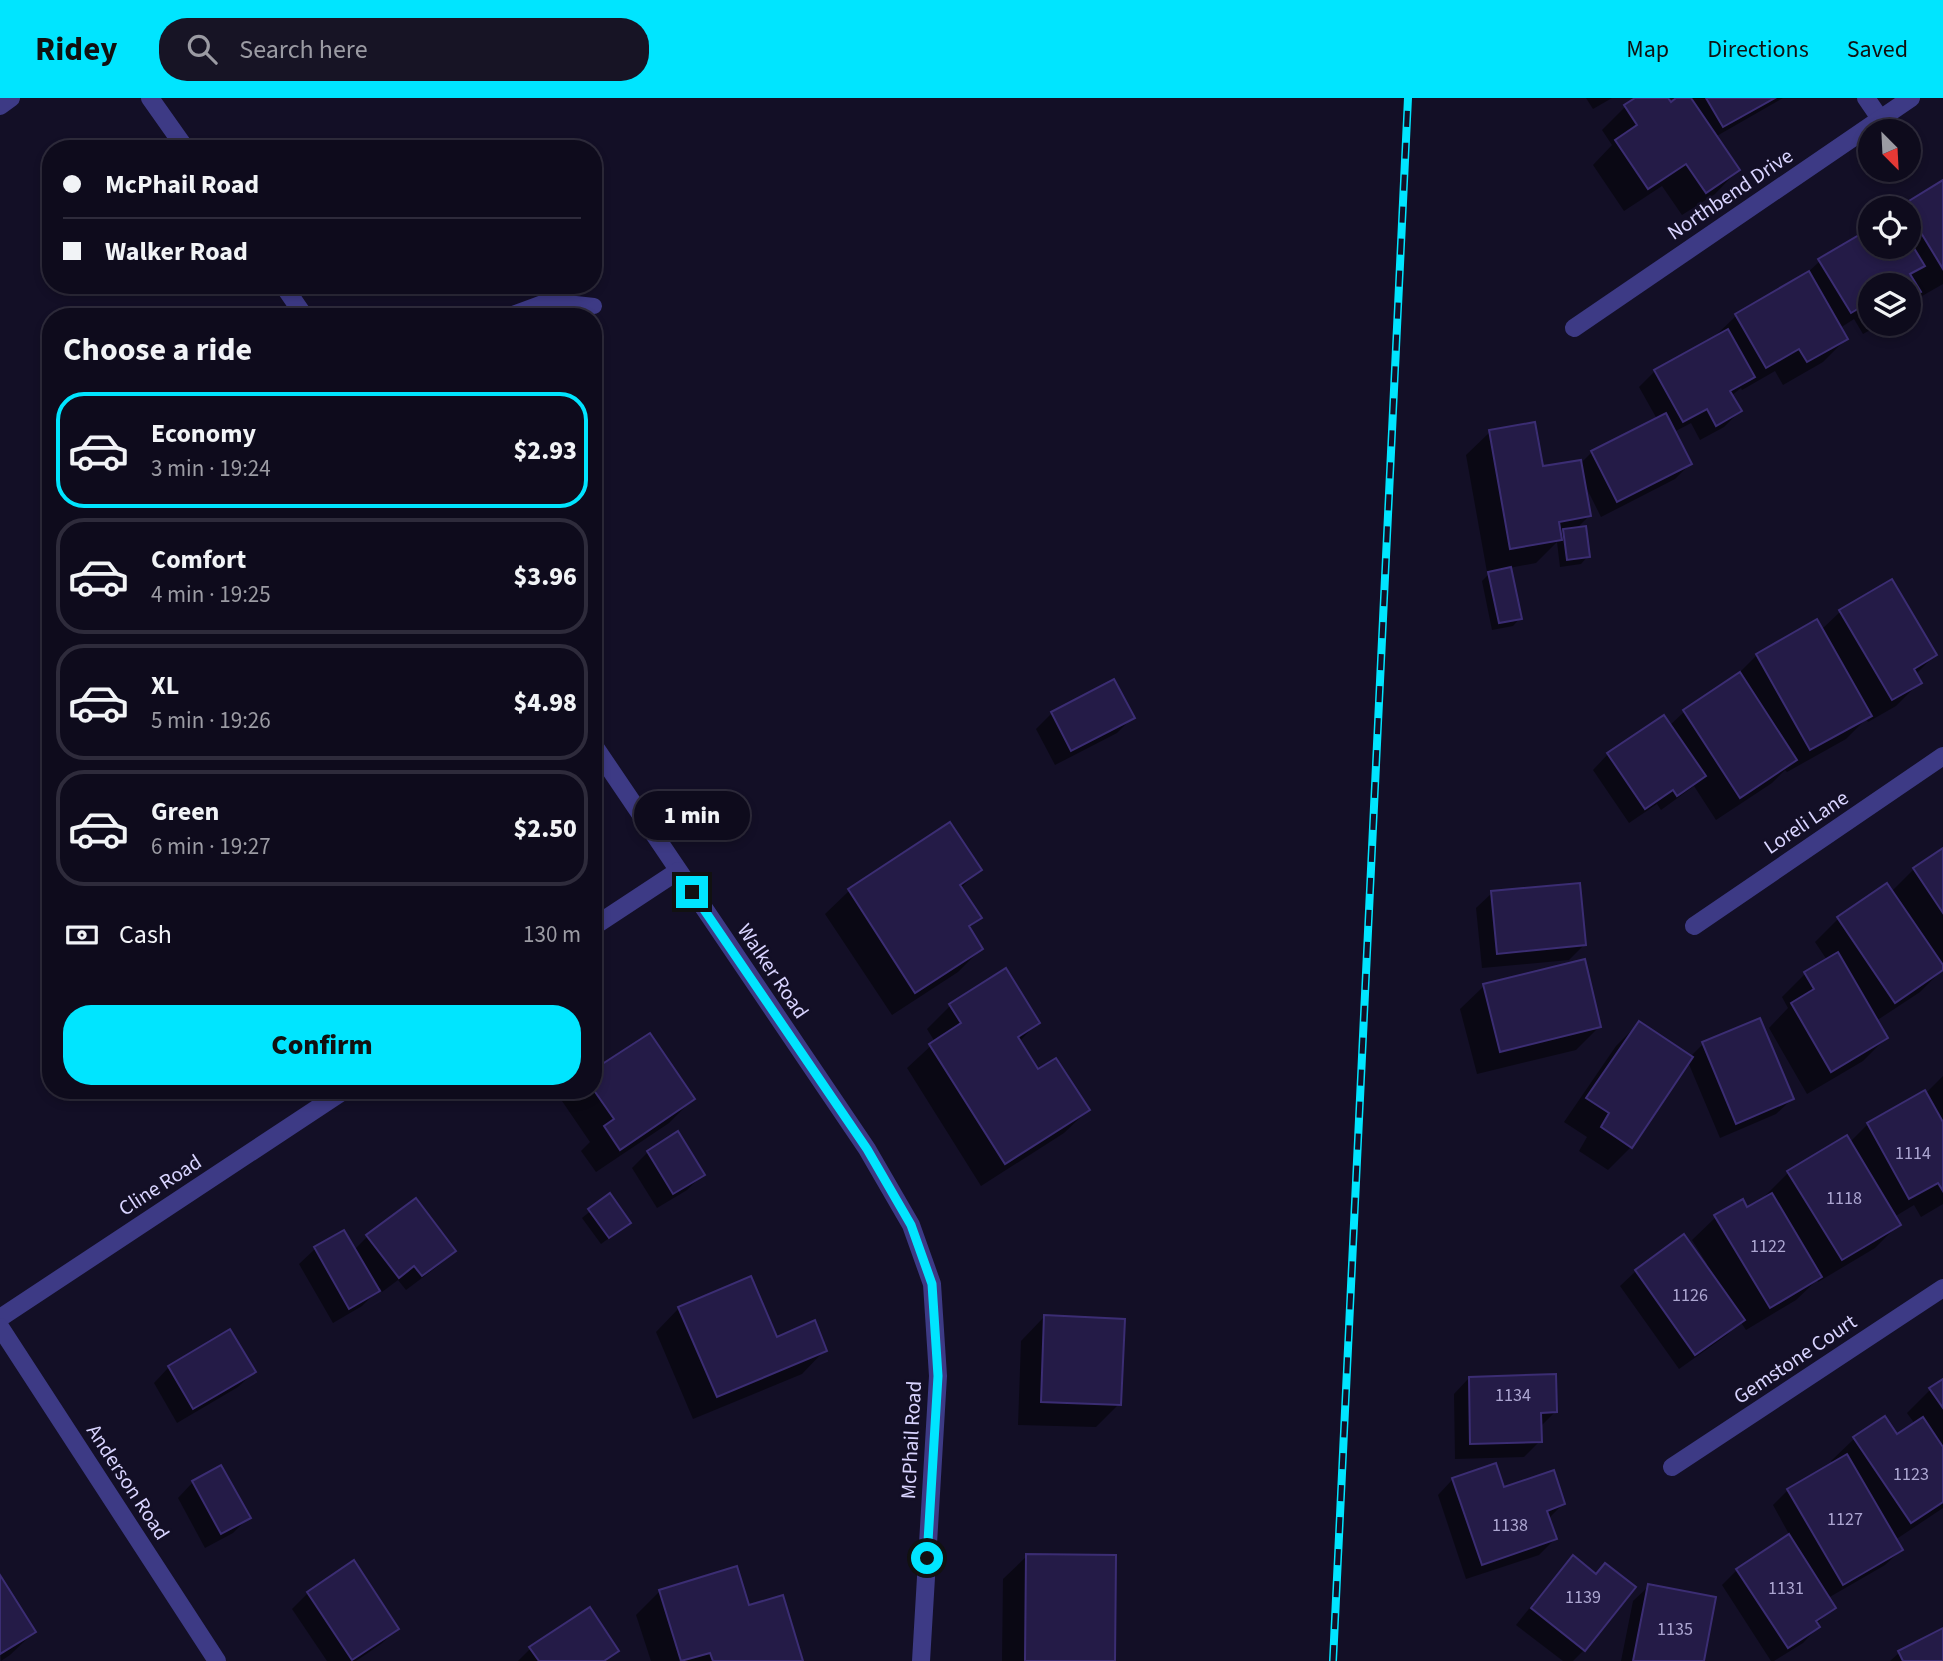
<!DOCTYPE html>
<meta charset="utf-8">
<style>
body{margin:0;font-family:"Source Sans 3",sans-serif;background:#171425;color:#f1f3f6;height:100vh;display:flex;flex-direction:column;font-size:26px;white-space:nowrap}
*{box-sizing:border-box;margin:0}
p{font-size:23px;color:#9b9ba3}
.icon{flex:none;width:38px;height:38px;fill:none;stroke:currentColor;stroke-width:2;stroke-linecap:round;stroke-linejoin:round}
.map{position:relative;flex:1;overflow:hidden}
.panel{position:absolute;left:42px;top:210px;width:560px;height:791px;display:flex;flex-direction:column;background:#0e0b1c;border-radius:28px;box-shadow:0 4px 10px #0003,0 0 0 2px #2e2b3b}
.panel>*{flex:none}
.top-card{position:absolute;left:42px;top:42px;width:560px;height:154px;border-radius:28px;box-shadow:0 4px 10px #0003,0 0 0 2px #2e2b3b;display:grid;align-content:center;height:154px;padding:0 21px;background:#0e0b1c}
.needle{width:46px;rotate:156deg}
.controls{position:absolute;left:1858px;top:21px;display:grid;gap:14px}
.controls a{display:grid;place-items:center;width:63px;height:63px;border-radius:50%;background:#0e0b1c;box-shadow:0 4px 10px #0003,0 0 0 2px #2e2b3b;font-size:35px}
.end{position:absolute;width:32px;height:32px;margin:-16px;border:9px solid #00e5ff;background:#111;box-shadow:0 0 0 4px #111}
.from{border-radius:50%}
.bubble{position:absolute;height:49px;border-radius:24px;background:#0e0b1c;box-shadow:0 4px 10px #0003,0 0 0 2px #2e2b3b;font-size:23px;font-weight:800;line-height:49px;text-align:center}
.top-card b{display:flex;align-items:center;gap:24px;height:66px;font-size:26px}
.top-card b+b{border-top:2px solid #2e2b3b}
.top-card i{width:18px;height:18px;background:#f1f3f6}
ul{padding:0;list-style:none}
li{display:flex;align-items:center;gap:21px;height:116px;margin:0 14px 10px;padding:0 7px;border:4px solid #2e2b3b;border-radius:28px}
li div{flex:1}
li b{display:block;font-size:26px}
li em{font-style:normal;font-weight:800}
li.current{border-color:#00e5ff}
li>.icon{width:63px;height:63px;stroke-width:1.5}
h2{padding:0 21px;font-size:32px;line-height:84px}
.pay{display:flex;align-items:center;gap:18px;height:77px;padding:0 21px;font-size:26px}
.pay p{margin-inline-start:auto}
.cta{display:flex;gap:14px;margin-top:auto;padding:14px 21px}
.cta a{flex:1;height:80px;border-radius:28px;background:#00e5ff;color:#111;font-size:28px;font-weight:800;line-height:80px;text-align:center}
header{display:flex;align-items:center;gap:42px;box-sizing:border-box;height:98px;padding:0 35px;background:#00e5ff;color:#111}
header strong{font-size:33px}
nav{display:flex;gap:38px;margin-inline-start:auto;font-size:24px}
.search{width:490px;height:63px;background:#171425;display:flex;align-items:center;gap:18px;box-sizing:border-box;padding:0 24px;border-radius:28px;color:#9b9ba3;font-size:26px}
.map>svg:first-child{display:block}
</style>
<header>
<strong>Ridey</strong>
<div class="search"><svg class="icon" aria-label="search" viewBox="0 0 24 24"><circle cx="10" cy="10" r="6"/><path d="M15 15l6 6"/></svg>Search here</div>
<nav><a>Map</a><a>Directions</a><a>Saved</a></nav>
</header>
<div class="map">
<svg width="1943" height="1563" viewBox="0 0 1943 1563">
<rect width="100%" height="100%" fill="#130f26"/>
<g fill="#0007">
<path d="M 1586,0 L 1612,0 L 1593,11 Z"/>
<path d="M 1638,0 L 1666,0 L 1670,6 L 1680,0 L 1783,0 L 1715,39 L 1738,72 L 1715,96 L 1682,117 L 1662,88 L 1624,113 L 1593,67 L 1612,47 L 1602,32 L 1625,9 Z"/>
<path d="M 1943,84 L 1943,186 L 1922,198 L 1919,193 L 1909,203 L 1909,187 L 1871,187 L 1871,226 L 1881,226 L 1863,236 L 1854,221 L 1840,230 L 1846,241 L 1823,264 L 1783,287 L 1775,273 L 1742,292 L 1741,290 L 1731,298 L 1740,313 L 1724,329 L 1700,342 L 1691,325 L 1674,334 L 1690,366 L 1675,381 L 1601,419 L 1585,387 L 1589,418 L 1576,431 L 1588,458 L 1581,466 L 1560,469 L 1557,444 L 1536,465 L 1509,470 L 1520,520 L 1513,528 L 1492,532 L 1482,483 L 1492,473 L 1487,474 L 1466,357 L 1490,334 L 1541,370 L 1580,366 L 1592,354 L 1657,321 L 1639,289 L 1655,273 L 1712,241 L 1736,218 L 1804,178 L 1820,163 L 1871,149 L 1909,149 L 1909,110 L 1902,110 Z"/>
<path d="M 1891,483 L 1935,557 L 1915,577 L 1920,584 L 1896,608 L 1868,624 L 1866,621 L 1846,641 L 1787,674 L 1785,672 L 1772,685 L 1716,722 L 1694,688 L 1661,712 L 1657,706 L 1629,725 L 1593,672 L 1608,656 L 1669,628 L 1684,614 L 1734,580 L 1757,557 L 1821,532 L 1840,514 Z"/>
<path d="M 1052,615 L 1133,619 L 1117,635 L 1055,667 L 1036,631 Z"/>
<path d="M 950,727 L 979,772 L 960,791 L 979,820 L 968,831 L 981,851 L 958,874 L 892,917 L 825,816 L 849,793 Z"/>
<path d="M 1943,752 L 1943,873 L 1942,872 L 1920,894 L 1876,923 L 1886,940 L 1863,963 L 1807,996 L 1769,930 L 1788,910 L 1782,899 L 1805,876 L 1827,862 L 1815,844 L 1838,821 L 1886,787 L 1891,794 L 1914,771 Z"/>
<path d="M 1492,795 L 1584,847 L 1569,862 L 1482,870 L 1476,810 Z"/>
<path d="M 1484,888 L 1600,928 L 1576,952 L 1477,976 L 1460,911 Z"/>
<path d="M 950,908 L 1038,924 L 1019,944 L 1038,973 L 1088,1012 L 1064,1035 L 981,1088 L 907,970 L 935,944 L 927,931 Z"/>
<path d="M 1759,922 L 1792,1001 L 1776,1016 L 1720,1040 L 1688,964 L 1631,1049 L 1608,1072 L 1579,1053 L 1587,1039 L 1564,1024 L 1616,948 L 1639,925 L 1690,959 L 1703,946 Z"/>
<path d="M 593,974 L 693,1001 L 669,1025 L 596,1074 L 581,1053 L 590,1044 L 562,1003 L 573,992 L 593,992 Z"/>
<path d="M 1943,978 L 1943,1106 L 1921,1119 L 1914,1107 L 1894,1119 L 1898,1127 L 1875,1150 L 1818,1184 L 1817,1182 L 1796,1202 L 1746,1232 L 1740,1223 L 1727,1237 L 1679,1271 L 1620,1188 L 1636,1173 L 1704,1168 L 1707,1166 L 1692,1142 L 1716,1119 L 1747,1112 L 1767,1100 L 1765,1098 L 1789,1074 L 1849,1045 L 1868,1026 L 1925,996 Z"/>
<path d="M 677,1035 L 702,1077 L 687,1092 L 657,1110 L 632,1070 L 648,1054 Z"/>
<path d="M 609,1098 L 629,1125 L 601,1146 L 582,1120 Z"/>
<path d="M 344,1134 L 354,1152 L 368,1138 L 454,1153 L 438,1168 L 406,1192 L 398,1182 L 382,1194 L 380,1190 L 362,1208 L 333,1225 L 299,1166 L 315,1151 Z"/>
<path d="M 679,1210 L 776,1241 L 825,1252 L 802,1276 L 693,1321 L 656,1234 Z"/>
<path d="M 1044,1219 L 1119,1306 L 1096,1329 L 1018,1327 L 1021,1243 Z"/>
<path d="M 169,1269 L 254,1274 L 238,1289 L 177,1325 L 154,1285 Z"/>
<path d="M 1469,1280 L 1555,1314 L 1540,1329 L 1540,1343 L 1524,1359 L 1455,1361 L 1454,1296 Z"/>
<path d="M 1943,1283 L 1943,1410 L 1895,1442 L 1901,1452 L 1885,1467 L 1828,1500 L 1834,1509 L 1816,1526 L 1818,1529 L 1803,1545 L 1774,1563 L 1771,1563 L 1722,1487 L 1737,1472 L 1790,1438 L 1773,1407 L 1788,1392 L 1833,1366 L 1831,1363 L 1855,1340 L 1896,1338 L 1915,1326 L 1907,1315 L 1930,1292 Z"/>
<path d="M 1453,1381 L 1563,1406 L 1548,1421 L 1555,1441 L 1539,1457 L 1466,1481 L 1438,1397 Z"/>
<path d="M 193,1384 L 248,1420 L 233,1435 L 205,1450 L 178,1400 Z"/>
<path d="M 1027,1458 L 1113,1563 L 1002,1563 L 1003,1481 Z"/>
<path d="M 1573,1459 L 1584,1552 L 1573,1563 L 1563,1563 L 1516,1527 L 1558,1475 Z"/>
<path d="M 0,1480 L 34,1534 L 10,1557 L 1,1563 Z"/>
<path d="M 1649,1488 L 1702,1563 L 1621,1563 L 1633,1503 Z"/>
<path d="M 660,1493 L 748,1510 L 801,1563 L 651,1563 L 636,1517 Z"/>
<path d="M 308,1495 L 397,1531 L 381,1546 L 356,1563 L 327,1563 L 292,1511 Z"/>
<path d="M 1943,1532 L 1943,1563 L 1890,1563 L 1899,1555 Z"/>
<path d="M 531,1550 L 617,1552 L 606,1563 L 518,1563 Z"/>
</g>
<g fill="#241b47" stroke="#3b2d73" stroke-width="2">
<path d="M 1635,0 L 1668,0 L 1671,4 L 1676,0 L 1691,0 L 1740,72 L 1706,95 L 1686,66 L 1648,91 L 1615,42 L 1637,27 L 1624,7 Z"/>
<path d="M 1706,0 L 1775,0 L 1723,29 Z"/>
<path d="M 1943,82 L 1943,171 L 1909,115 L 1909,110 L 1907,110 L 1904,106 Z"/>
<path d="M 1871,130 L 1871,149 L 1909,149 L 1909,142 L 1925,168 L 1910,176 L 1921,194 L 1909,201 L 1909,187 L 1871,187 L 1871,203 L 1851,215 L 1818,161 Z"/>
<path d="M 1809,173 L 1848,241 L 1807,264 L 1799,251 L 1766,270 L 1735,216 Z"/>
<path d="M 1728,231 L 1755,279 L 1730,293 L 1742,313 L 1716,328 L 1707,311 L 1683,324 L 1654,272 Z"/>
<path d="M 1666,315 L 1692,366 L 1617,404 L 1591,353 Z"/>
<path d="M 1535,324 L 1543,368 L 1581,362 L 1591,418 L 1559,424 L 1562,442 L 1510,451 L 1489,332 Z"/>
<path d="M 1586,428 L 1590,459 L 1567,462 L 1563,431 Z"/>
<path d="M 1511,469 L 1522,521 L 1499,525 L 1488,474 Z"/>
<path d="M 1892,481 L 1937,557 L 1914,571 L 1922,585 L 1892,602 L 1839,512 Z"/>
<path d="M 1817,521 L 1872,618 L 1810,652 L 1756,556 Z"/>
<path d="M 1740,574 L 1797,662 L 1740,700 L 1683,612 Z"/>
<path d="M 1114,581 L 1135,620 L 1071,653 L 1051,614 Z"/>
<path d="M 1664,617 L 1706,678 L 1677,698 L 1673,692 L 1645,711 L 1607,655 Z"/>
<path d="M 950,724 L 982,772 L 960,787 L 982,820 L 969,828 L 983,851 L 915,895 L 848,791 Z"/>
<path d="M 1943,750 L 1943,815 L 1913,770 Z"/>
<path d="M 1580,785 L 1586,847 L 1497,856 L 1491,793 Z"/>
<path d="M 1887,785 L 1943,867 L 1943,872 L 1895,905 L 1837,819 Z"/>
<path d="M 1838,854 L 1888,940 L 1831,974 L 1791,905 L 1814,891 L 1804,874 Z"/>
<path d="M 1585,861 L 1601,929 L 1500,954 L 1483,886 Z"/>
<path d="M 1006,870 L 1040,925 L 1018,939 L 1038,971 L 1056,960 L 1090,1012 L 1005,1066 L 929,946 L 961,925 L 949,906 Z"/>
<path d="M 1760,920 L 1794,1001 L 1736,1026 L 1702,944 Z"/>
<path d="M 1639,923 L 1693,959 L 1632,1050 L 1601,1029 L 1609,1015 L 1586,1000 Z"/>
<path d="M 650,935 L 695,1001 L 620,1052 L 604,1028 L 614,1021 L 593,991 L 593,972 Z"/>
<path d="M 1925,992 L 1943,1024 L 1943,1093 L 1938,1085 L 1909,1101 L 1867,1025 Z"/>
<path d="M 678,1033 L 705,1077 L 673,1096 L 647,1053 Z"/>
<path d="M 1847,1037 L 1901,1127 L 1842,1162 L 1787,1073 Z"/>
<path d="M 610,1095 L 631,1125 L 609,1140 L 588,1111 Z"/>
<path d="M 1772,1095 L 1822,1179 L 1770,1210 L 1714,1117 L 1743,1101 L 1747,1109 Z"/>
<path d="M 416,1100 L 456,1153 L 422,1178 L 414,1168 L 399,1180 L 366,1137 Z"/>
<path d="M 344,1132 L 380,1193 L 349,1211 L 314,1149 Z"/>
<path d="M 1684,1136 L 1745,1222 L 1695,1257 L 1635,1172 Z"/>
<path d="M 751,1178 L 777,1239 L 815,1222 L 827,1253 L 717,1299 L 678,1209 Z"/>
<path d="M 1044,1217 L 1125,1221 L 1121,1307 L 1041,1304 Z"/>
<path d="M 230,1231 L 256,1274 L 193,1311 L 168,1268 Z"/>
<path d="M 1556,1276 L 1557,1314 L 1541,1315 L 1542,1344 L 1470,1346 L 1469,1279 Z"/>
<path d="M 1943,1281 L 1943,1310 L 1929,1290 Z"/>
<path d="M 1885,1318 L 1897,1336 L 1923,1319 L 1943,1349 L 1943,1404 L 1911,1425 L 1853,1339 Z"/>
<path d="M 1847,1356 L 1903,1452 L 1843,1487 L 1787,1391 Z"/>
<path d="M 1496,1365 L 1504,1389 L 1554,1372 L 1565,1406 L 1547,1413 L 1557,1441 L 1482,1467 L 1452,1380 Z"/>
<path d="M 221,1367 L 251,1420 L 221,1436 L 192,1383 Z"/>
<path d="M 1789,1436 L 1836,1510 L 1816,1523 L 1820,1529 L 1788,1550 L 1736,1471 Z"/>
<path d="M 1026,1456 L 1116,1457 L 1115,1563 L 1025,1563 Z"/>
<path d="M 1573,1457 L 1596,1476 L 1605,1465 L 1636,1489 L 1585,1553 L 1531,1510 Z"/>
<path d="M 354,1462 L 399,1531 L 352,1562 L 307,1494 Z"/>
<path d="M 737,1468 L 749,1507 L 783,1497 L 803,1563 L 713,1563 L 710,1555 L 681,1563 L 659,1492 Z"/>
<path d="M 0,1477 L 36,1534 L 0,1556 Z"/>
<path d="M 1648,1486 L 1716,1499 L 1704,1563 L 1633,1563 Z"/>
<path d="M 590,1509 L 619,1553 L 604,1563 L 539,1563 L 529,1549 Z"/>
<path d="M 1943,1530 L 1943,1563 L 1903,1563 L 1898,1553 Z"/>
</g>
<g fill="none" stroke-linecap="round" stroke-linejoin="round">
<path stroke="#3d3a85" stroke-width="16" d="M 505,219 L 548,203 L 594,208"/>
<g stroke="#3d3a85" stroke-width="18">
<path d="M 150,0 L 186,51"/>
<path d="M 1866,0 L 1881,22"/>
<path d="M 0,8 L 11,0"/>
<path d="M 283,187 L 305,219"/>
<path d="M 1574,230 L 1911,0"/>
<path d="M 593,646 L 867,1051 L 911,1127 L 932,1186 L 938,1278 L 921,1563"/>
<path d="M 1694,828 L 1943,658"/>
<path d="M 593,829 L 678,773"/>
<path d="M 0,1220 L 345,992"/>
<path d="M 0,1229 L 217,1563"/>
<path d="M 1672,1369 L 1943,1190"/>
</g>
<defs>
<path id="rail" d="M 1333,1563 L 1408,0"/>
</defs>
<use href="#rail" stroke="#00e5ff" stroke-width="8"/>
<use href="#rail" stroke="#130f26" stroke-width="5" stroke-dasharray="16" stroke-linecap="butt"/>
</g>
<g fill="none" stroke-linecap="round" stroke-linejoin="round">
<path stroke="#00e5ff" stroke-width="9" d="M 692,794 L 867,1051 L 911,1127 L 932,1186 L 938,1278 L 927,1460"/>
</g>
<g text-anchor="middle" stroke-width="5" stroke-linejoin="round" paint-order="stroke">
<g font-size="18" fill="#aca6d1">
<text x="1913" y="1061">1114</text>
<text x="1844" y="1106">1118</text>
<text x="1768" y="1154">1122</text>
<text x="1690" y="1203">1126</text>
<text x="1513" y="1303">1134</text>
<text x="1911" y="1382">1123</text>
<text x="1845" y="1427">1127</text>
<text x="1510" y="1433">1138</text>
<text x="1786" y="1496">1131</text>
<text x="1583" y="1505">1139</text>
<text x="1675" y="1537">1135</text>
</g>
<g font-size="21" fill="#d9d4ff" stroke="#130f26">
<text transform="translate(1730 96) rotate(-34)" y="7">Northbend Drive</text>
<text transform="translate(1806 724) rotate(-34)" y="7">Loreli Lane</text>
<text transform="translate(773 873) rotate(56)" y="7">Walker Road</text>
<text transform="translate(160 1087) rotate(-33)" y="7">Cline Road</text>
<text transform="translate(1795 1261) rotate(-34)" y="7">Gemstone Court</text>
<text transform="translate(911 1342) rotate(-87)" y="7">McPhail Road</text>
<text transform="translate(128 1384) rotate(57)" y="7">Anderson Road</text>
</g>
</g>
</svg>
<div class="controls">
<a><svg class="needle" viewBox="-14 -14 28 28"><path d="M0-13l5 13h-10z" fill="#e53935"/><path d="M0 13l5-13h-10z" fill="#9b9ba3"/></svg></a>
<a><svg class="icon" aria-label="locate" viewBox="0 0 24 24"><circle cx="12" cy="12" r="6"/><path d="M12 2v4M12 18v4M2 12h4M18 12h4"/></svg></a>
<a><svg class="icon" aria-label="layers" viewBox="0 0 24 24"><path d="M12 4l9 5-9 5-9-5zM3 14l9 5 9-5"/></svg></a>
</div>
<i class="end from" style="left:927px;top:1460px"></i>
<i class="end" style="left:692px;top:794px"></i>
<div class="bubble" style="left:634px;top:693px;width:116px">1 min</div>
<div class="top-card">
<b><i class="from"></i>McPhail Road</b>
<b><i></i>Walker Road</b>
</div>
<section class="panel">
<h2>Choose a ride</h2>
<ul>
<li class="current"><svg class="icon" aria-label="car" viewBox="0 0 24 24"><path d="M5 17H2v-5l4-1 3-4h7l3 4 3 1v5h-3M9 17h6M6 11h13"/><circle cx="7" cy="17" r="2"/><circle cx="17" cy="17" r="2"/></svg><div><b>Economy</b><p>3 min · 19:24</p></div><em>$2.93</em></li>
<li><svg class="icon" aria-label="car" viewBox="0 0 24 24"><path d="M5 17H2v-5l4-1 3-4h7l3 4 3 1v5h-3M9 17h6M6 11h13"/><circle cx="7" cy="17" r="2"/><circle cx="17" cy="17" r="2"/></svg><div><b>Comfort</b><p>4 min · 19:25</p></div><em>$3.96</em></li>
<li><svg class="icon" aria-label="car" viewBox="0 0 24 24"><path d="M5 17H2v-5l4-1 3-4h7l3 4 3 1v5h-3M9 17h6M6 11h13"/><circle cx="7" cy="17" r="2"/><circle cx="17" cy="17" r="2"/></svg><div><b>XL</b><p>5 min · 19:26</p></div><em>$4.98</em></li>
<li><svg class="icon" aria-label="car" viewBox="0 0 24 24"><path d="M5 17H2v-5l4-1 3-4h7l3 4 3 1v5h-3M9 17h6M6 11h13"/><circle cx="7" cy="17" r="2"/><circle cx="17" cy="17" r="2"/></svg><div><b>Green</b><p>6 min · 19:27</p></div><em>$2.50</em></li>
</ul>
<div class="pay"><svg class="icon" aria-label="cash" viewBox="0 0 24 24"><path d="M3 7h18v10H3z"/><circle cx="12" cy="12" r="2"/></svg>Cash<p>130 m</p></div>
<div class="cta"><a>Confirm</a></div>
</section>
</div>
